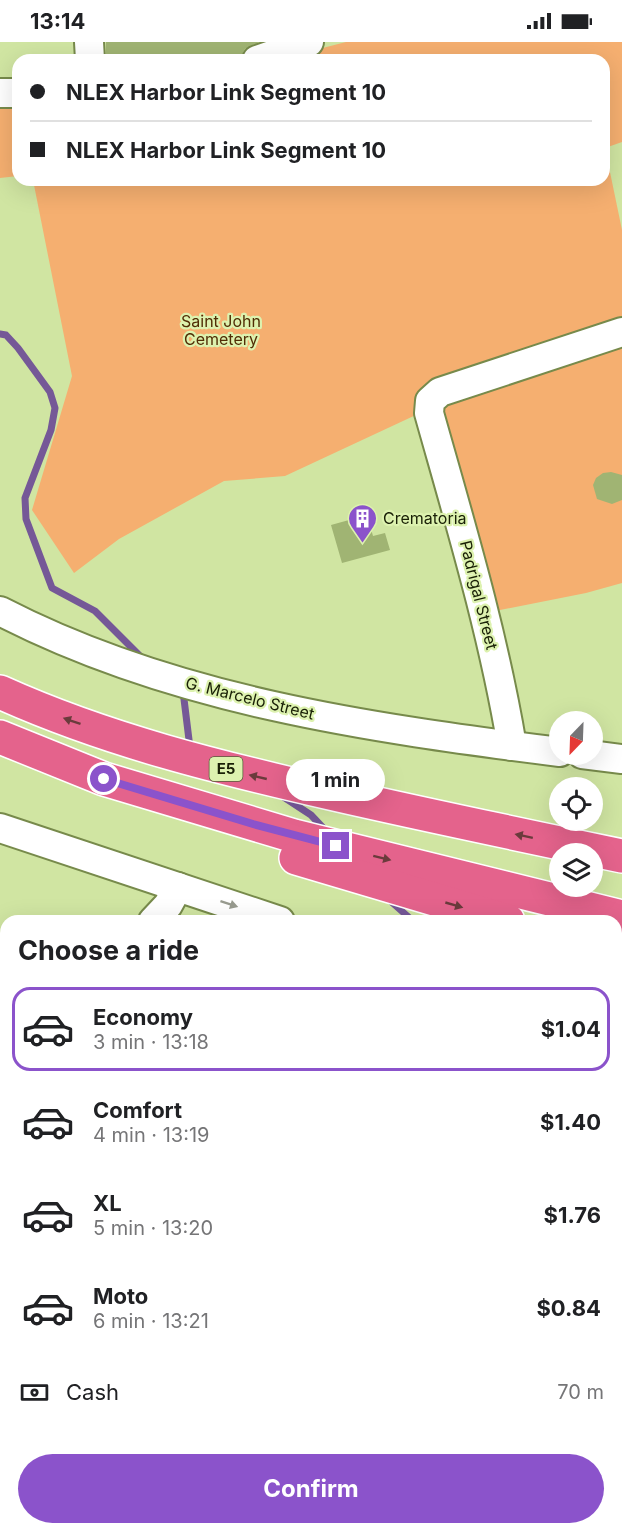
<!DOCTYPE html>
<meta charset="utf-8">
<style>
body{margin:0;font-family:Inter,sans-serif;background:#f6f6f6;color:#202124;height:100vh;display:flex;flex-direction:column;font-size:22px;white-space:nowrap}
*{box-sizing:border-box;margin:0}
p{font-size:20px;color:#757577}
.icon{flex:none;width:33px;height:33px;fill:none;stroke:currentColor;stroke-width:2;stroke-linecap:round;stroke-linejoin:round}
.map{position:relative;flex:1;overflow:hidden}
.drawer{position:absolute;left:0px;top:873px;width:622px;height:620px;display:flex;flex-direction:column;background:#fff;border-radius:18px 18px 0 0;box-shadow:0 6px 24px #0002}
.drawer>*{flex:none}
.top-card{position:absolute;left:12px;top:12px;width:598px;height:132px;border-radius:18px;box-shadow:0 6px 24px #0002;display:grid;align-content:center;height:132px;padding:0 18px;background:#fff}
.needle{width:39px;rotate:203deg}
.buttons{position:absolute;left:549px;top:669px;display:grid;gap:12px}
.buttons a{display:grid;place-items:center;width:54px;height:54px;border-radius:50%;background:#fff;box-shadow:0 6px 24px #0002;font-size:30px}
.end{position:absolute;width:27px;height:27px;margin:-14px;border:8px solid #8b53cb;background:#fff;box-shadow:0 0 0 3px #fff}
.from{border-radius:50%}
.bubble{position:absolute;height:42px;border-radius:21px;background:#fff;box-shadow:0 6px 24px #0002;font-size:20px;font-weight:700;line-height:42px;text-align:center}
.top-card b{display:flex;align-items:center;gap:21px;height:57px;font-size:22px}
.top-card b+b{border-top:2px solid #e0e0e0}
.top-card i{width:15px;height:15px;background:#202124}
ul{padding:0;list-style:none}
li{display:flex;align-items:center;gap:18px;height:84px;margin:0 12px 9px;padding:0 6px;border:3px solid transparent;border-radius:18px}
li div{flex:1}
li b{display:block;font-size:22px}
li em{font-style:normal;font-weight:700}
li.current{border-color:#8b53cb}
li>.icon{width:54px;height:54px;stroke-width:1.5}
h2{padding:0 18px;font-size:27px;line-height:72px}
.pay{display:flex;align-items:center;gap:15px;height:66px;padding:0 18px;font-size:22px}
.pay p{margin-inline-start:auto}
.action{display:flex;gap:12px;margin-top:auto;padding:12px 18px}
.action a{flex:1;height:69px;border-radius:36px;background:#8b53cb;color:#fff;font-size:24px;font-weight:700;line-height:69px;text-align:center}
.status{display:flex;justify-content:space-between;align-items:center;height:42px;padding:0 30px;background:#fff;direction:ltr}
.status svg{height:16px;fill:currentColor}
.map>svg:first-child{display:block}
</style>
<div class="status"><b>13:14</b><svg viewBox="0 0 49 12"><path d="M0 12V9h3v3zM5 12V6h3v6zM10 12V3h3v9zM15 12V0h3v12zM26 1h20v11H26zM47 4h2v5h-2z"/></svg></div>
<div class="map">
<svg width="622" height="1492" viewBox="0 0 622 1492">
<rect width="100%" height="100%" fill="#d0e5a2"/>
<g fill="#f5af70">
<path d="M 346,0 L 622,0 L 622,100 L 605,106 L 622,188 L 622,279 L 415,357 L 418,372 L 285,434 L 224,439 L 119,497 L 74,531 L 32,468 L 72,334 L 33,138 L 604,138 L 604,18 L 276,18 Z"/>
<path d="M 18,60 L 18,134 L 0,136 L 0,61 Z"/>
<path d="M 622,296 L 622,541 L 586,551 L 495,569 L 440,361 Z"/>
<path d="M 617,1016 L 622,1017 L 622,1492 L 19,1492 L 17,1487 L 616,1486 Z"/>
</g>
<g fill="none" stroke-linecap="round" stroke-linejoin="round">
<g stroke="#755897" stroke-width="7">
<path d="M 0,292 L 6,293 L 18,306 L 50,350 L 55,366 L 51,388 L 25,456 L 26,477 L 52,546 L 95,569 L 144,618"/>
<path d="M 183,649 L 190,706"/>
<path d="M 282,754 L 311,773 L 327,790"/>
<path d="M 387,856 L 413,879"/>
</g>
</g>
<g fill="#a0b473">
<path d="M 106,0 L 259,0 L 245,7 L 241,15 L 229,18 L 186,18 L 185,16 L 106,18 Z"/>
<path d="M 611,430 L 622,433 L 622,458 L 612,462 L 597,457 L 593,443 L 596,436 L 603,431 Z"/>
<path d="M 367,473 L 373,494 L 385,491 L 390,508 L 342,521 L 331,483 Z"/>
</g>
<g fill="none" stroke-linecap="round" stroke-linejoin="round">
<defs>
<g id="minor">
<path d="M 89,0 L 90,18"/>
<path d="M 257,18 L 309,0"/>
<path d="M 0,51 L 18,51"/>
<path d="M 0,569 C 172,658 369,686 560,710"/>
<path d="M 512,704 C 493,590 460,481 429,371 L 430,359 L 440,350 L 622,290"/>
<path d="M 582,712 L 622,717"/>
<path d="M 0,786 L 280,879"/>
<path d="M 153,879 L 168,863 L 178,845"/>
<path d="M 616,977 L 622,978"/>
<path d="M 0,998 L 6,993"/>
<path d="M 616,1056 L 622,1057"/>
<path d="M 616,1406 L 622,1405"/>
<path d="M 0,1486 L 2,1492"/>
<path d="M 534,1486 L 535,1492"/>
<path d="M 187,1492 L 213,1486"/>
</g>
<g id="highway">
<path d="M 0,650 C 106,698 220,726 334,752 C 430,774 526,794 622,814"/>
<path d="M 0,695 L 104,737 L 294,794 L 622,875"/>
<path d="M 296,816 L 508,879"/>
<path d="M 616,911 L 622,912"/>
</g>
</defs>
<use href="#minor" stroke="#778a4b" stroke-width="32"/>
<use href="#highway" stroke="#fff" stroke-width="36"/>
<use href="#minor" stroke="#fff" stroke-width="28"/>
<use href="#highway" stroke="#e4638c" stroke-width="33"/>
</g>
<defs><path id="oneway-solid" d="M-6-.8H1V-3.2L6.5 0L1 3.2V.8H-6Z" transform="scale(1.5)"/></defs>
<g fill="#6a3b3c">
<use href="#oneway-solid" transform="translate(72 679) rotate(-161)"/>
<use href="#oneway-solid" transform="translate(258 735) rotate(-167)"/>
<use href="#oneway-solid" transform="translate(524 794) rotate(-168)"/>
<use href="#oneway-solid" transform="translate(382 816) rotate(14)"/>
<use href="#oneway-solid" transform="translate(454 863) rotate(16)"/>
</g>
<use fill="#989b8f" href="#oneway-solid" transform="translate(229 862) rotate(18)"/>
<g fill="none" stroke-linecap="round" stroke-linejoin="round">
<path stroke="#8b53cb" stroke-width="8" d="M 104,737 L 253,782 L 336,804"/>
</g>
<defs>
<symbol id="building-pin" viewBox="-11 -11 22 30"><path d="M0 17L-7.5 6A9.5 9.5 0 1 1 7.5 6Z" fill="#8b53cb" stroke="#ddf2af"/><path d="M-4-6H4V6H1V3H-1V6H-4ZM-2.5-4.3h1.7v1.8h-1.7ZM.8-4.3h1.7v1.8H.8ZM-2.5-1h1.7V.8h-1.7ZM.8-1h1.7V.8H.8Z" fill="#fff"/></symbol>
</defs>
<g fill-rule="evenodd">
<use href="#building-pin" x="346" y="460" width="33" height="45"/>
</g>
<g text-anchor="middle" stroke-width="4.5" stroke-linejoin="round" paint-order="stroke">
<rect fill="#ddf2af" stroke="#545f39" stroke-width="1.5" x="209.5" y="715" width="33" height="24" rx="4.5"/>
<g font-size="15" font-weight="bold" fill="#192006">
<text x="226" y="732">E5</text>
</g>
<g font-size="16" fill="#512d05" stroke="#ddf2af">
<text x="221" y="285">Saint John<tspan x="221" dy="18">Cemetery</tspan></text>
</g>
<g font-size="16" fill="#192006" stroke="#ddf2af" text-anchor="start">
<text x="383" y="482">Crematoria</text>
</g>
<g font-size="16" fill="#192006" stroke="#ddf2af">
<text transform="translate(479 553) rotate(76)" y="6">Padrigal Street</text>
<text transform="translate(250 656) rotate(14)" y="6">G. Marcelo Street</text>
</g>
</g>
</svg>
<div class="buttons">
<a><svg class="needle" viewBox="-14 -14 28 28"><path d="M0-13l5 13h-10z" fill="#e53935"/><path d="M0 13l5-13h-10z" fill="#757577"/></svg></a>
<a><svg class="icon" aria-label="locate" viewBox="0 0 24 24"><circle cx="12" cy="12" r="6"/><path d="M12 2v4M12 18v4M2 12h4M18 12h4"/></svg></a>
<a><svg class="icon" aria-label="layers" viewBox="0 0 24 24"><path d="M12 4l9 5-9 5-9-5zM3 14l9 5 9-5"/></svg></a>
</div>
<i class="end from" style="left:104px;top:737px"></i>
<i class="end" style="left:336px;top:804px"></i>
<div class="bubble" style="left:286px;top:717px;width:99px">1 min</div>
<div class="top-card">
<b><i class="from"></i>NLEX Harbor Link Segment 10</b>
<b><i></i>NLEX Harbor Link Segment 10</b>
</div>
<section class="drawer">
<h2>Choose a ride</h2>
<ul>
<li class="current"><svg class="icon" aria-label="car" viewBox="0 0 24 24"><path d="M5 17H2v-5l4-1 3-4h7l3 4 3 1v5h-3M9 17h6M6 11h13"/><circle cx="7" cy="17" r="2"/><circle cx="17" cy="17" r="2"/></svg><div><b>Economy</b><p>3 min · 13:18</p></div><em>$1.04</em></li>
<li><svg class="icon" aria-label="car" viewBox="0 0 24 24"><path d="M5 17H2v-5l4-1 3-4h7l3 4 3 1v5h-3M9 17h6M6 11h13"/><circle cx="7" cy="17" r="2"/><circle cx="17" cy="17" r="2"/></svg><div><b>Comfort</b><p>4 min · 13:19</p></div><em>$1.40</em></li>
<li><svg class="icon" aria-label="car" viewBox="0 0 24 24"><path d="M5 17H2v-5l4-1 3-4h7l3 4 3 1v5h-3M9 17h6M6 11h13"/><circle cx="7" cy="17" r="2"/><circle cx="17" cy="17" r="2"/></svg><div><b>XL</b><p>5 min · 13:20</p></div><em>$1.76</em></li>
<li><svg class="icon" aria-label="car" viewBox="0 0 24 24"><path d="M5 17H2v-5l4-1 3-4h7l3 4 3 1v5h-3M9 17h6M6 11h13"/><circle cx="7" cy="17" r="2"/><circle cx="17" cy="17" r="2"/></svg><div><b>Moto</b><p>6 min · 13:21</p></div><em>$0.84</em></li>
</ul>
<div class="pay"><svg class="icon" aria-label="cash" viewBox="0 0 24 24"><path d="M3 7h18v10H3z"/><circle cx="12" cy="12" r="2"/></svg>Cash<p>70 m</p></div>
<div class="action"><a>Confirm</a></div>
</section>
</div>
